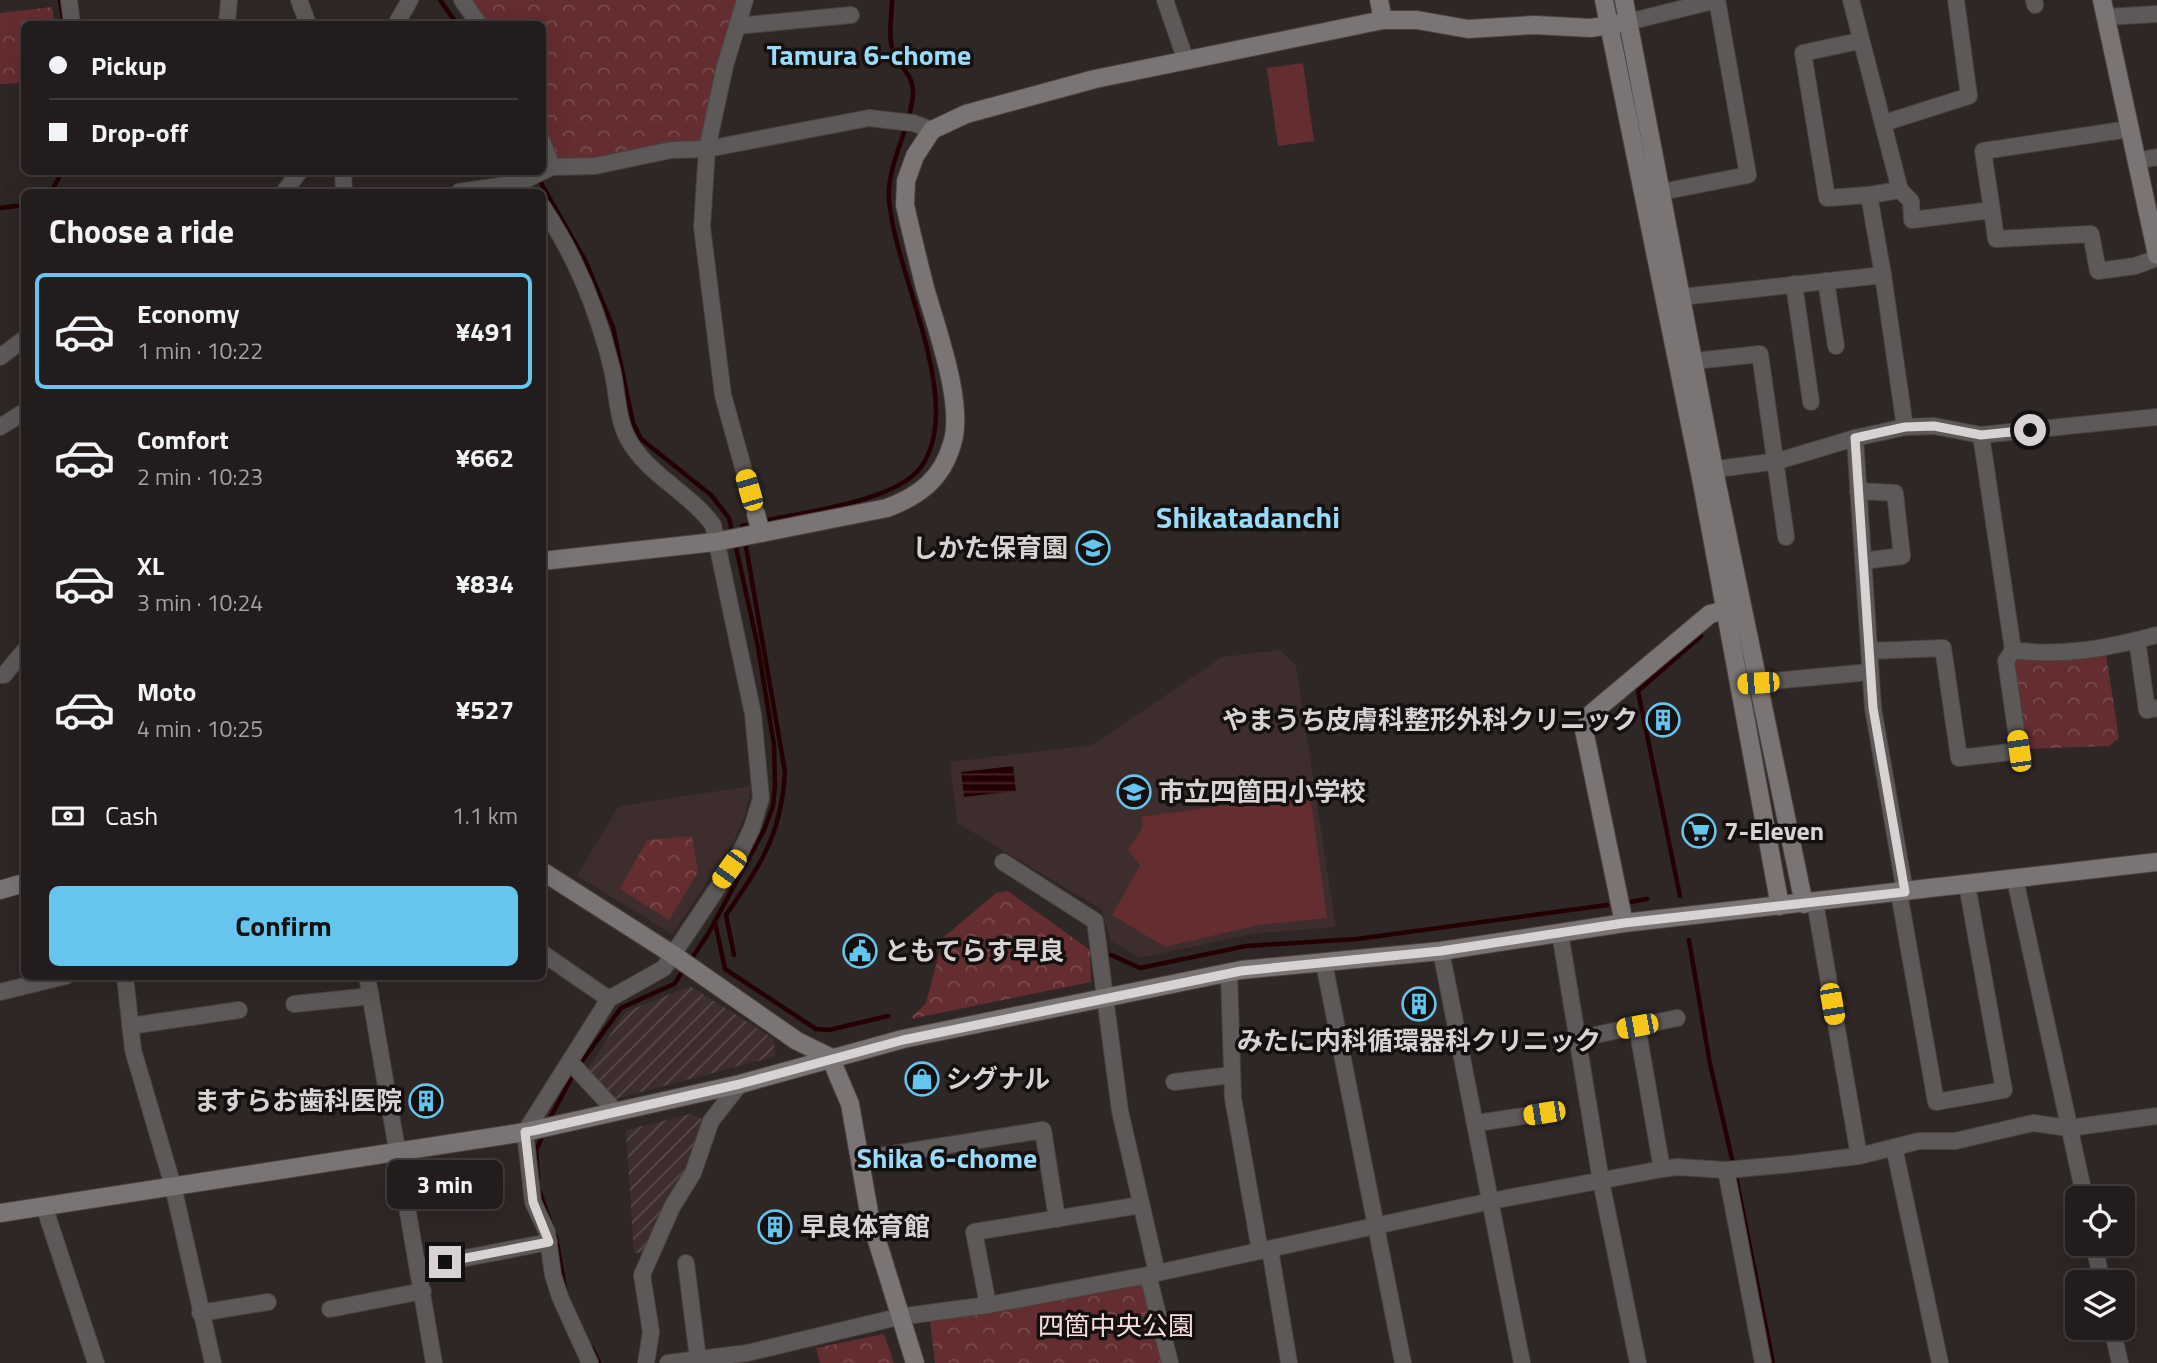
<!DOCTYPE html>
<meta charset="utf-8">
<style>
body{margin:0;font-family:"Titillium Web","Noto Sans JP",sans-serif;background:#2b2525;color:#f1f3f6;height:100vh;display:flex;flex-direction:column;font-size:26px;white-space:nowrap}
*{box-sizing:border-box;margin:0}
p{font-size:23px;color:#a3a1a3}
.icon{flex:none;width:38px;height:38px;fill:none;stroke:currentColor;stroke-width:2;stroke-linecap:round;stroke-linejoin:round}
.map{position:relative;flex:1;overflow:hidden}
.panel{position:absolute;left:21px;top:189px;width:525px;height:791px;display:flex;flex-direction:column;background:#231c1c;border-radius:10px;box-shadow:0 7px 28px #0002,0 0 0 2px #403a3b}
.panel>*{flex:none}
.hud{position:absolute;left:21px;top:21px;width:525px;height:154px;border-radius:10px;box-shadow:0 7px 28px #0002,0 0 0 2px #403a3b;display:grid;align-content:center;height:154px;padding:0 28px;background:#231c1c}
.fabs{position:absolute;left:2065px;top:1186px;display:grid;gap:14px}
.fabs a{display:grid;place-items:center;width:70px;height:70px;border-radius:10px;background:#231c1c;box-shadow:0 7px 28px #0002,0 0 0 2px #403a3b;font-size:35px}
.end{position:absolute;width:32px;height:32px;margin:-16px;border:9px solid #d8d2d2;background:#111;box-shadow:0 0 0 4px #111}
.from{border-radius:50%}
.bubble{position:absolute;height:49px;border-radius:10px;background:#231c1c;box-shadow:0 7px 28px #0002,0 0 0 2px #403a3b;font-size:23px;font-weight:700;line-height:49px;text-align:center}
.car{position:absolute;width:21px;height:42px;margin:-21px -10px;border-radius:9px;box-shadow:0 0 5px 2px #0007;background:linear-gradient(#f5c518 24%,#345 0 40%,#f5c518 0 76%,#345 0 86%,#f5c518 0)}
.hud b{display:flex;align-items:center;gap:24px;height:66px;font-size:26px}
.hud b+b{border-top:2px solid #403a3b}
.hud i{width:18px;height:18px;background:#f1f3f6}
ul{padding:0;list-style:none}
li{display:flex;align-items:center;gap:21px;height:116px;margin:0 14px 10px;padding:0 14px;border:4px solid transparent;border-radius:10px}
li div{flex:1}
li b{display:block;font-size:26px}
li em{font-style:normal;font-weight:700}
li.active{border-color:#65c5ef}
li>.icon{width:63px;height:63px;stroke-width:1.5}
h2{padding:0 28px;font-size:32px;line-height:84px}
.pay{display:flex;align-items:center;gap:18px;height:77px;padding:0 28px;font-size:26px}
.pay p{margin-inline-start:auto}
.button{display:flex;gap:14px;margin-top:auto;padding:14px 28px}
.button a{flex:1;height:80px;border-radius:10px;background:#65c5ef;color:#111;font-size:28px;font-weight:700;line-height:80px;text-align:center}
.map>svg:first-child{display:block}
</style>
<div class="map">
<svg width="2157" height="1363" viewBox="0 0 2157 1363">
<defs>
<pattern id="industrial-furrows" width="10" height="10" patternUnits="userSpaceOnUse" patternTransform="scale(1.75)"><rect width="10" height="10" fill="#3d2d2d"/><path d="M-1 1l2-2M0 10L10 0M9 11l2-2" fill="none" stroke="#584b4b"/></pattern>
<pattern id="park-crowns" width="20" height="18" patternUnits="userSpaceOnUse" patternTransform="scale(1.75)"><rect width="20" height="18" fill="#642d30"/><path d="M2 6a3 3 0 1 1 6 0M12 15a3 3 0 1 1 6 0" fill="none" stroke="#794b4d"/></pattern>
<pattern id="water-rules" width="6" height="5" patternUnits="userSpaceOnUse" patternTransform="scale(1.75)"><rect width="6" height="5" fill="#250002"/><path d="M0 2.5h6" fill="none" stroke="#442426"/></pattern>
</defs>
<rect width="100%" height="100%" fill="#2f2626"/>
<g fill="#3d2d2d">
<path d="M 1280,650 L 1296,665 L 1336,927 L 1252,934 L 1140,958 L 1111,941 L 1101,909 L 957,823 L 950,762 L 1092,745 L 1222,657 Z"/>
<path d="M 751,786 L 745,816 L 733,843 L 672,934 L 577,876 L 619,806 Z"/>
</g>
<g fill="url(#industrial-furrows)">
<path d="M 690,986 L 773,1038 L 776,1056 L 615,1099 L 587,1070 L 625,1012 Z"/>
<path d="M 690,1114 L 704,1120 L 688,1169 L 646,1253 L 634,1253 L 626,1130 Z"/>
</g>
<g fill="url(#park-crowns)">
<path d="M 467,0 L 740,0 L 702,143 L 593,162 L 556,162 L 543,126 L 542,24 L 485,24 Z"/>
<path d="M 52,7 L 55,24 L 24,24 L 24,83 L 0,84 L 0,13 Z"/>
<path d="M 2106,654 L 2119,738 L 2109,746 L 2027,749 L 2014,662 L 2022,657 Z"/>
<path d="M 692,836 L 698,872 L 669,920 L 620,889 L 647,840 Z"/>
<path d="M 1008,891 L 1090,950 L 1091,982 L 910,1019 L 926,1003 L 943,938 L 996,893 Z"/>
<path d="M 1144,1283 L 1164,1363 L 935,1363 L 930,1321 Z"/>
<path d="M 884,1334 L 894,1363 L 820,1363 L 816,1348 Z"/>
</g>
<g fill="#642d30">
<path d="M 1303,63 L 1314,141 L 1278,146 L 1267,68 Z"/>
<path d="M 1310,793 L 1327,918 L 1258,925 L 1165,947 L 1112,915 L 1140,865 L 1128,850 L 1143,827 L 1141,817 Z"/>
</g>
<path fill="url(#water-rules)" d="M 1013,766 L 1016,791 L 964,797 L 961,772 Z"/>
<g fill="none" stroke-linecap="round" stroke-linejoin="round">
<g stroke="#250002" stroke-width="4.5">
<path d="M 60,0 L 64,24"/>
<path d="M 440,0 L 457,24"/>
<path d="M 537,176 L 586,262 L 613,327 L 633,423 L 641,439 L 711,495 L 729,518 L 733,535"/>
<path d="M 51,192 L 62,172"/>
<path d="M 0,208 L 24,205"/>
<path d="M 763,521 C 805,512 897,501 921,467 C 967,402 893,271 889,198 C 887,164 910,129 913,95 C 915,74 897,66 892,48 C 888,33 892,15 892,0"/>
<path d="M 744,533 L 742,526 L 755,523"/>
<path d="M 1680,896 L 1638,691 L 1701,636"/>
<path d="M 1630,902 L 1647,899"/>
<path d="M 715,922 L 725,969 L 816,1029 L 829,1030 L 888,1016"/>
<path d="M 1689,940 L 1710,1064 L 1733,1163"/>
<path d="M 734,955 L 726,915 C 761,864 781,836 785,772 L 745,541"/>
<path d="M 1111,955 L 1140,968 L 1246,946 L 1357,939 L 1607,905"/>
<path d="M 690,961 L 708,934 L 764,830 L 773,806 L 775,785 L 774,745 L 758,647 L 735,543"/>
<path d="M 579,1065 L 621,1008 L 674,984 L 685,968"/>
<path d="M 549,1120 L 574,1073"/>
<path d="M 1736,1177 L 1773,1363"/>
<path d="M 538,1181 L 536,1151 L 544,1132"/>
<path d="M 539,1190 L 556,1238 L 565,1289"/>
<path d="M 592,1348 L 599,1363"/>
</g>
<defs>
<g id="street">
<path d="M 69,0 L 72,24"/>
<path d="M 299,0 L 308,24"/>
<path d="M 462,0 L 479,24"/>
<path d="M 745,0 L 725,66 L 707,149 L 702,227 L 723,395 L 756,514"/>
<path d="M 1165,0 L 1186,61"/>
<path d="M 1851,0 L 1900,190 L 1869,195"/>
<path d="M 2034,0 L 2035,5"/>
<path d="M 2106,17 L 2157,14"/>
<path d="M 1628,22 L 1717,0 L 1748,175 L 1651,194"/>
<path d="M 227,24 L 229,0"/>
<path d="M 396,24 L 410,0"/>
<path d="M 737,26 L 851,15"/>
<path d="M 1859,41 L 1803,53 L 1827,198 L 1869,195 L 1883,275"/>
<path d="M 1884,123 L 1969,96 L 1956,0"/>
<path d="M 542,141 L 552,167"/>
<path d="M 2136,161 L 2157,157"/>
<path d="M 343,172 L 344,192"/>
<path d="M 1900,190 L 1911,201 L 1912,220 L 1992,210 L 1996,239 L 2091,234 L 2098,271 L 2135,266 L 2157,258"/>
<path d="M 284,192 L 299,172"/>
<path d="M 459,192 L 519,183 L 552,167 L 595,166 L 671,150 L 707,149 L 869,118 L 913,123 L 932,130"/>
<path d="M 542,206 C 575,255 598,311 612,369 C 617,390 617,417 627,437 C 646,474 689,492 713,525 L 753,714 L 761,798 L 752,828 L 738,857 L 664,968 L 609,999 L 542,953"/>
<path d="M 1992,210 L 1983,151 L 2129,129"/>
<path d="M 1826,281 L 1836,346"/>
<path d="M 1794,284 L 1811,402"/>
<path d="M 1681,297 L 1883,275 L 1905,427"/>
<path d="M 0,357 L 24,339"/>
<path d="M 1694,361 L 1760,354 L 1786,537"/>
<path d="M 0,427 L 24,412"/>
<path d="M 1855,438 L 1873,708 L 1905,892"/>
<path d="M 1702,471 L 1778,461 L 1855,438 L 1905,427 L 1934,426 L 1981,435 L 2157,417"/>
<path d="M 1858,491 L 1895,493 L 1902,556 L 1863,561"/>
<path d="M 2137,640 L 2147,710 L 2157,708"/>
<path d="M 2013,650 C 2062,657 2110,648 2157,635"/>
<path d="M 1869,651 L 1943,648 L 1959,758 L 2019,751 L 2006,661 L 2013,650 L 1981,435"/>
<path d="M 0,675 L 4,675 L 24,651"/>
<path d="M 1741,684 L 1870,672"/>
<path d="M 1003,862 L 1095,921 L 1120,1111 L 1157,1273"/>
<path d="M 2015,879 L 2085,1199"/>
<path d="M 1899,893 L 1936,1102 L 2004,1090 L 1967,885"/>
<path d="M 1815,902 L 1859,1156"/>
<path d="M 1560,933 L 1601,1181 L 1638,1363"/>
<path d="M 1441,951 L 1522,1363"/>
<path d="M 1324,963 L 1403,1363"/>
<path d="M 1229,974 L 1233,1098 L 1260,1251"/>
<path d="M 125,976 L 133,1050 L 173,1186 L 213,1363"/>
<path d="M 367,976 L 434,1363"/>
<path d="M 0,992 L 66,976"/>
<path d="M 294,1004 L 371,996"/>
<path d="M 130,1026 L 239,1010"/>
<path d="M 1637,1026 L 1662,1169"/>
<path d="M 1576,1039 L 1677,1018"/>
<path d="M 570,1062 L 610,1105 L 612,1113"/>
<path d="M 1174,1082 L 1231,1075"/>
<path d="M 1477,1123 L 1544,1113"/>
<path d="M 1894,1147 L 1940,1363"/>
<path d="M 861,1159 L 1043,1130 L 1057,1219"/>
<path d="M 1726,1170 L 1763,1363"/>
<path d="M 44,1206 L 96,1363"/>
<path d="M 2094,1244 L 2102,1283"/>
<path d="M 1270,1249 L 1289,1363"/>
<path d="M 686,1263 L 698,1359"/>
<path d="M 419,1267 L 549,1242"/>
<path d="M 1148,1275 L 1170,1363"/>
<path d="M 988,1305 L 974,1232 L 1141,1205"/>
<path d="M 330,1309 L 423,1291"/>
<path d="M 200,1313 L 268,1302"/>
<path d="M 2112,1328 L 2120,1363"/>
<path d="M 590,1363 L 560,1297 L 553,1275 L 547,1232 L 533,1202 L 525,1132 L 609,999"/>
<path d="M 646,1363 L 651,1332 L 642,1275 L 672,1207 L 693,1173 L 711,1121 L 740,1084"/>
<path d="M 668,1363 L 747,1353 L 898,1317 L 988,1305 L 1148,1275 L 1491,1201 L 1662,1169 L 1677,1167 L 1726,1170 L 1792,1164 L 1859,1156 L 1919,1141 L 1955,1141 L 2033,1123 L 2069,1128 L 2157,1116"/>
</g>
<g id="secondary">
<path d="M 1379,0 L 1383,20"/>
<path d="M 1604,0 L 1702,483 L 1780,906"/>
<path d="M 1624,0 L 1714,470 L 1804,904"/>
<path d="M 2102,0 L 2157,255"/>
<path d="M 756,514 L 761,533"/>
<path d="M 542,561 L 715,542 L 887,508 C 919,496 942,479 952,444 C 965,405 936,327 925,288 C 918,260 911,232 905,205 L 906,181 L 915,156 L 932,130 L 966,114 L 1095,79 L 1383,20 L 1417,20 L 1468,29 L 1534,25 L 1591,28 L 1628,22"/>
<path d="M 542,871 L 672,954 L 797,1041 L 830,1057 L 850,1104 L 870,1218 L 915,1363"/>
<path d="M 0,890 L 24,883"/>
<path d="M 1624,923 L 1584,730 L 1592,713 L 1710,614 L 1726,610"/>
<path d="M 0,1213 L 525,1132 L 740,1084 L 903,1039 L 1241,970 L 1441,951 L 1624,923 L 2157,862"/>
</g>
</defs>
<use href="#street" stroke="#4a4242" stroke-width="18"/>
<use href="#secondary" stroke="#4a4242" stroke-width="20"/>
<use href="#street" stroke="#5e5959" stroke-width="16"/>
<use href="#secondary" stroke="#7b7474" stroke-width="18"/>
</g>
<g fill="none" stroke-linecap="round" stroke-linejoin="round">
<path stroke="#d8d2d2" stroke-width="9" d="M 445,1262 L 549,1242 L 533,1202 L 525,1132 L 532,1131 L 740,1084 L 903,1040 L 1241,971 L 1441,951 L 1624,923 L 1905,892 L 1873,708 L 1855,438 L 1905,427 L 1934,426 L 1981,435 L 2030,430"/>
</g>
<defs>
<symbol id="school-ring" viewBox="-11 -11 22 22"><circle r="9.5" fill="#141010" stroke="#65c5ef" stroke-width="1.5"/><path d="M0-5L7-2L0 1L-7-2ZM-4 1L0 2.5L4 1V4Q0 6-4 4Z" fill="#65c5ef"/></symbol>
<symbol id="building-ring" viewBox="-11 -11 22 22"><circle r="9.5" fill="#141010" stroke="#65c5ef" stroke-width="1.5"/><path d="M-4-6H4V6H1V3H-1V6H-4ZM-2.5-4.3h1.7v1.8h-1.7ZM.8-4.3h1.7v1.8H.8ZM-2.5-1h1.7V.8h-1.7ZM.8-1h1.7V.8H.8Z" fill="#65c5ef"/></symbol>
<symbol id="supermarket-ring" viewBox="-11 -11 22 22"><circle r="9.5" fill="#141010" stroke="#65c5ef" stroke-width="1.5"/><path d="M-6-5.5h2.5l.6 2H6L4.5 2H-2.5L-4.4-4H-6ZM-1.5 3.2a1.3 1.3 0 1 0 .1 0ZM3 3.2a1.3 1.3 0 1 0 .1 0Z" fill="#65c5ef"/></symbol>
<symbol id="civic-ring" viewBox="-11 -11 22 22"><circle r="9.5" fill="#141010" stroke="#65c5ef" stroke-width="1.5"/><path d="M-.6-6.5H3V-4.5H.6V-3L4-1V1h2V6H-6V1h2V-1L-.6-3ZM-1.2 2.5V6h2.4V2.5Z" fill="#65c5ef"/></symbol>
<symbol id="shop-ring" viewBox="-11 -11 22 22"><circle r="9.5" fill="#141010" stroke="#65c5ef" stroke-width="1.5"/><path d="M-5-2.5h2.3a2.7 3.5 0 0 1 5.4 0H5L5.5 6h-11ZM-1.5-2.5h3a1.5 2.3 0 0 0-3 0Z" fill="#65c5ef"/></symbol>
</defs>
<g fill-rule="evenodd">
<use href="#school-ring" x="1074" y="529" width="38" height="38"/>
<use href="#building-ring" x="1644" y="701" width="38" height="38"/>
<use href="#school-ring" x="1115" y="773" width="38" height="38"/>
<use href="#supermarket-ring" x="1680" y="812" width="38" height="38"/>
<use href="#civic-ring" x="841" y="932" width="38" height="38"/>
<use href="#building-ring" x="1400" y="985" width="38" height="38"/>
<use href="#shop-ring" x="903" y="1060" width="38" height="38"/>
<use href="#building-ring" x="407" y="1082" width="38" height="38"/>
<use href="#building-ring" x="756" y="1208" width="38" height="38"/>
</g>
<g text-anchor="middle" stroke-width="7" stroke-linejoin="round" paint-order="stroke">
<g font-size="26" font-weight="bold" fill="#d8d2d2" stroke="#141010" text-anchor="start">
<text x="1068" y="557" text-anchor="end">しかた保育園</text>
<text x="1638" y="729" text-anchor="end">やまうち皮膚科整形外科クリニック</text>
<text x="1158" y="801">市立四箇田小学校</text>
<text x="1724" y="840">7-Eleven</text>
<text x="884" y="960">ともてらす早良</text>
<text x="1419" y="1050" text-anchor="middle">みたに内科循環器科クリニック</text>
<text x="946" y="1088">シグナル</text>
<text x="402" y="1110" text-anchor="end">ますらお歯科医院</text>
<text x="800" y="1236">早良体育館</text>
</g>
<g font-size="26" fill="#f8dddc" stroke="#141010">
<text x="1116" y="1335">四箇中央公園</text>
</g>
<g font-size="28" font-weight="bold" fill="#98dbfa" stroke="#141010">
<text x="869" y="65">Tamura 6-chome</text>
<text x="947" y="1168">Shika 6-chome</text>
</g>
<g font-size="30" font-weight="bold" fill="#98dbfa" stroke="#141010">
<text x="1248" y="528">Shikatadanchi</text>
</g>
</g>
</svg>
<div class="fabs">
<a><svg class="icon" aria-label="locate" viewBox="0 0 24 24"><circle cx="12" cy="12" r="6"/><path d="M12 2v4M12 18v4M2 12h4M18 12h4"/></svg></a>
<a><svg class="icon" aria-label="layers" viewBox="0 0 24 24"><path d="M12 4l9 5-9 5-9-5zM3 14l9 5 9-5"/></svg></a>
</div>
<i class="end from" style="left:2030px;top:430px"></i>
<i class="end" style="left:445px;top:1262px"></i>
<div class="bubble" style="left:387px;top:1160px;width:116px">3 min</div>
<i class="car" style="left:749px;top:490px;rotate:344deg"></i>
<i class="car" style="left:1758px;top:683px;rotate:266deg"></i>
<i class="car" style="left:2019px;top:751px;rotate:352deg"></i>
<i class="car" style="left:729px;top:869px;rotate:216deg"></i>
<i class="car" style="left:1832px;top:1004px;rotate:170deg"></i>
<i class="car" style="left:1637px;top:1026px;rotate:259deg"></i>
<i class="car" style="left:1544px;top:1113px;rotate:261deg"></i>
<div class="hud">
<b><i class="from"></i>Pickup</b>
<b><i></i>Drop-off</b>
</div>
<section class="panel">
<h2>Choose a ride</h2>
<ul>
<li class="active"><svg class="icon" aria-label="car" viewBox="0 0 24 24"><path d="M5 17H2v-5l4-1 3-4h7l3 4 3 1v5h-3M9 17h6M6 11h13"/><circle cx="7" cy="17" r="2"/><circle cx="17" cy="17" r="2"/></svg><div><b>Economy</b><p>1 min · 10:22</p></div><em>¥491</em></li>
<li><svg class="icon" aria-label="car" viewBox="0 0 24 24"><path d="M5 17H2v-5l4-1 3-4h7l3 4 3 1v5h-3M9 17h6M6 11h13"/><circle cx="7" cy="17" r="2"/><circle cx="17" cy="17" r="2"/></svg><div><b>Comfort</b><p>2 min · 10:23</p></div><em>¥662</em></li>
<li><svg class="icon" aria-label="car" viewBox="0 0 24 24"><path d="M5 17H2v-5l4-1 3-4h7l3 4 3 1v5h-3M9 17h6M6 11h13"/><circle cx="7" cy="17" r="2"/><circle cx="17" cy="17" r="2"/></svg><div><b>XL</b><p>3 min · 10:24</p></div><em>¥834</em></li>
<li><svg class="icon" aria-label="car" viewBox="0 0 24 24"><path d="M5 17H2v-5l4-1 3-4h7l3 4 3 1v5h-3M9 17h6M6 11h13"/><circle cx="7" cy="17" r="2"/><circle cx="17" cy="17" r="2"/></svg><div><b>Moto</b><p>4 min · 10:25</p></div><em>¥527</em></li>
</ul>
<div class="pay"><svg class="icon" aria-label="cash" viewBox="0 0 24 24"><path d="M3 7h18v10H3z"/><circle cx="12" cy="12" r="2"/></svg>Cash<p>1.1 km</p></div>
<div class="button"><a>Confirm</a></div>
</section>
</div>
